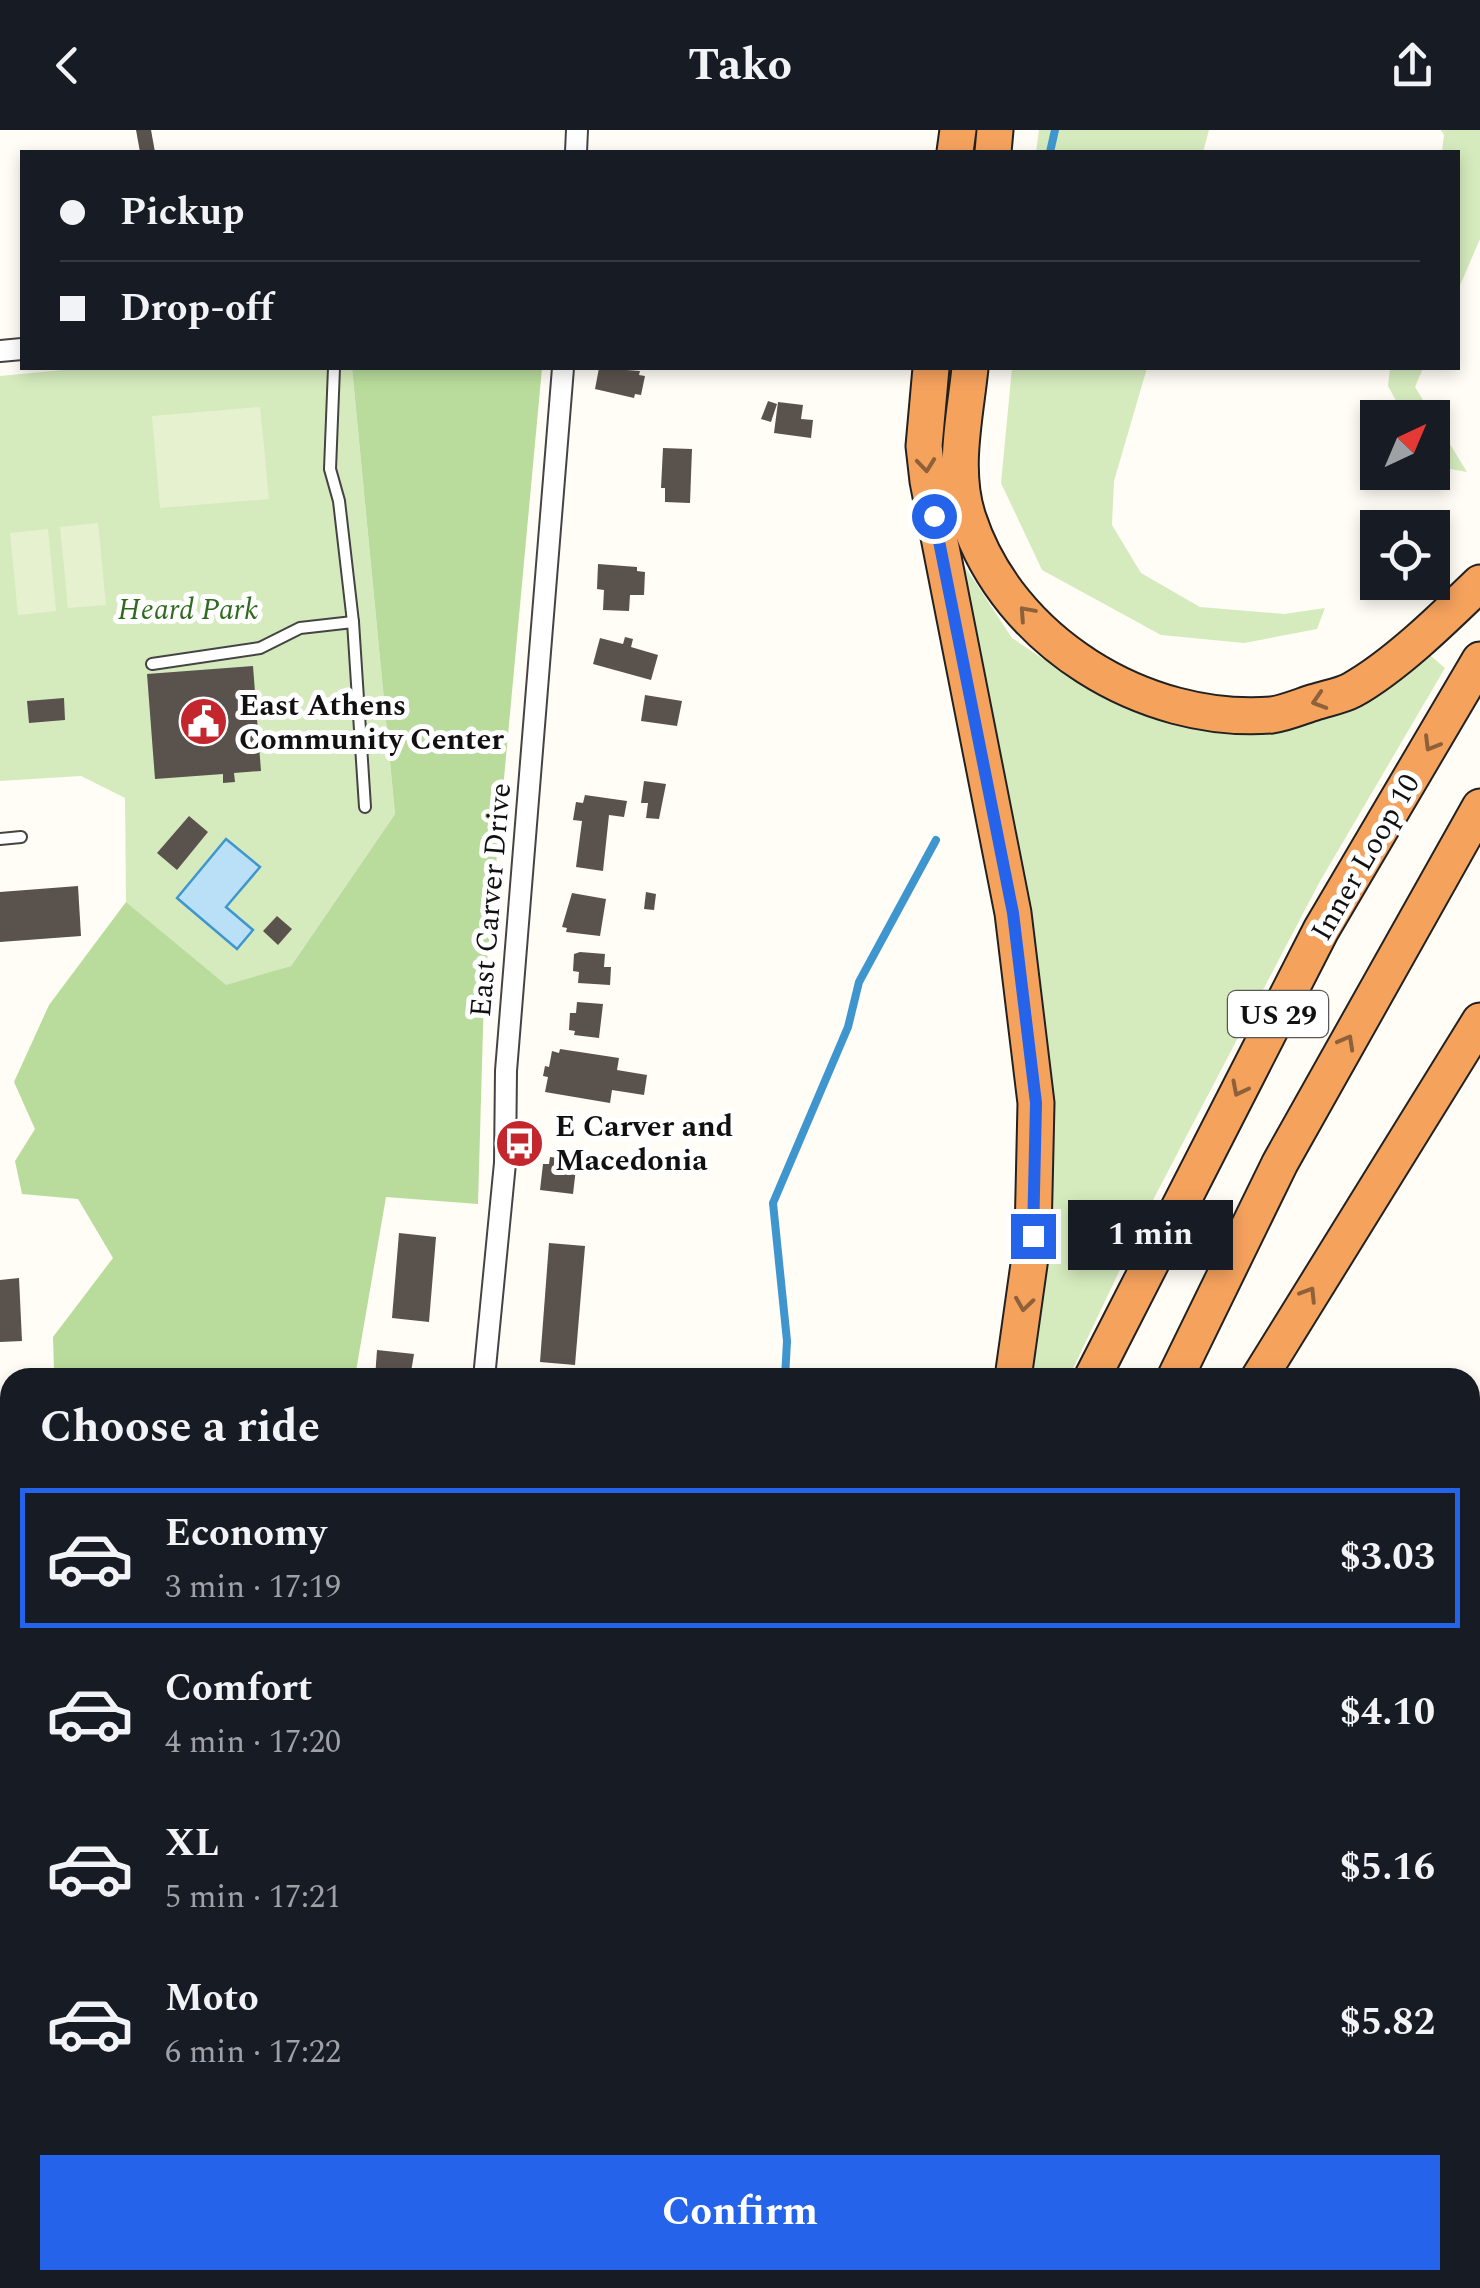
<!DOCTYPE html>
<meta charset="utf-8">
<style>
body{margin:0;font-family:Spectral,serif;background:#242831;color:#f1f3f6;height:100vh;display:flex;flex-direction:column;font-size:38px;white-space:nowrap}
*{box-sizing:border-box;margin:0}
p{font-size:32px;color:#9ea1a6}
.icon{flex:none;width:55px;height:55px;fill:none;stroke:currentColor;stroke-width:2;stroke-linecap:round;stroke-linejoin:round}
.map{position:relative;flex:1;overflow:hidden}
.side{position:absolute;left:0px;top:1238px;width:1480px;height:922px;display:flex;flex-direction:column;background:#171b24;border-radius:30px 30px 0 0;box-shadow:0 5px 15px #0003}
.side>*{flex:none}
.guide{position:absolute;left:20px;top:20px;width:1440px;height:220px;border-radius:0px;box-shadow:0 5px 15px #0003;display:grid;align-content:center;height:220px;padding:0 40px;background:#171b24}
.needle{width:65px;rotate:44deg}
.fabs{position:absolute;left:1360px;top:270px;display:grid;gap:20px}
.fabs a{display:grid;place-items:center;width:90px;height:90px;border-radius:0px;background:#171b24;box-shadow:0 5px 15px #0003;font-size:50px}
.end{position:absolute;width:45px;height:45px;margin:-22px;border:12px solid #2563eb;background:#fff;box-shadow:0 0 0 5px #fff}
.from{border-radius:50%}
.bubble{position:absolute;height:70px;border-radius:0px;background:#171b24;box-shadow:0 5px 15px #0003;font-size:32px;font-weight:700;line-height:70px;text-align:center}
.guide b{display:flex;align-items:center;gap:35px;height:95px;font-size:38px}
.guide b+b{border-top:2px solid #363941}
.guide i{width:25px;height:25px;background:#f1f3f6}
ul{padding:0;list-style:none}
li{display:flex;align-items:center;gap:30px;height:140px;margin:0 20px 15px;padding:0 20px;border:5px solid transparent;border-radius:0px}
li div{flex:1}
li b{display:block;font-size:38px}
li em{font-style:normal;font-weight:700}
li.current{border-color:#2563eb}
li>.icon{width:90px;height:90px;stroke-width:1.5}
h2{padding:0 40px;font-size:45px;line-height:120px}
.action{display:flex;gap:20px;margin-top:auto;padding:20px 40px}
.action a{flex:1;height:115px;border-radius:0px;background:#2563eb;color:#fff;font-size:40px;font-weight:700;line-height:115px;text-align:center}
header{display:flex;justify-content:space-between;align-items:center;height:130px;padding:0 40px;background:#171b24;font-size:45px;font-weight:700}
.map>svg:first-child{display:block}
</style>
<header><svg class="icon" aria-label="back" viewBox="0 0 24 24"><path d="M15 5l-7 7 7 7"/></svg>Tako<svg class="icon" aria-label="share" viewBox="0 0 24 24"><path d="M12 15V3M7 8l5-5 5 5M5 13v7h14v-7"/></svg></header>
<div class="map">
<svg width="1480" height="2158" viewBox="0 0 1480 2158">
<rect width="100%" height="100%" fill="#fffdf5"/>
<g fill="#d5ebbd">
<path d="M 1039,0 L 1209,0 L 1203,22 L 1036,22 Z"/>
<path d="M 1441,0 L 1480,0 L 1480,109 L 1458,160 L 1458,22 L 1442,22 L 1444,5 Z"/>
<path d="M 83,238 L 352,238 L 395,684 L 291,836 L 226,856 L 126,772 L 125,668 L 81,646 L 0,651 L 0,246 Z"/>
<path d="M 1012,238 L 1147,238 L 1114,351 L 1112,395 L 1141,443 L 1200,477 L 1284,484 L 1325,478 L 1317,499 L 1244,513 L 1161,505 L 1042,440 L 1001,353 Z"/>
<path d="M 1390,238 L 1423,238 L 1415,257 L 1467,342 L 1439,337 L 1433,329 L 1432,288 L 1405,287 L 1388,256 Z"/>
<path d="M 958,426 L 1012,508 L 1091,561 L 1166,590 L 1208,598 L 1425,521 L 1445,538 L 1319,753 L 1153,1070 L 1069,1247 L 1029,1247 C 1090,973 1011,695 958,426 Z"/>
</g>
<g fill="#b9dc9c">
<path d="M 352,238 L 542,238 L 484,864 L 478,1074 L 386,1067 L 355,1247 L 50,1247 L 54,1241 L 53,1207 L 113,1128 L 78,1069 L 22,1064 L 15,1031 L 35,999 L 14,952 L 49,875 L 126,772 L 226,855 L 291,836 L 395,684 Z"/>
<path d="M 10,1297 L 10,1410 L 0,1408 L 0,1307 Z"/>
</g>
<g fill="#e6f2cf">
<path d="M 260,277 L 269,369 L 160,378 L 152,286 Z"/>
<path d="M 98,393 L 106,475 L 68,478 L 60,397 Z"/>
<path d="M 48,399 L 56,481 L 18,485 L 10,403 Z"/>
</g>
<path fill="#b9e0f7" stroke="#3f96cf" stroke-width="2.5" d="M 226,709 L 260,737 L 226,777 L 253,800 L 237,819 L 177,768 Z"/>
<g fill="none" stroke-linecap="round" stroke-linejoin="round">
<g stroke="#3f96cf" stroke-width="8">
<path d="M 1050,22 L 1055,0"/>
<path d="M 785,1248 L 787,1211 L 773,1073 L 848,897 L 859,852 L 936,710"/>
</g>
</g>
<g fill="#5a524d">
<path d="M 136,0 L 151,0 L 155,22 L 140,22 Z"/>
<path d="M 599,238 L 640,241 L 639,245 L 645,246 L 641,265 L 635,264 L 634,268 L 595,259 Z"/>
<path d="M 768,271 L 777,274 L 771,292 L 761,289 Z"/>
<path d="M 778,272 L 803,275 L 801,289 L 813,290 L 811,308 L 774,303 Z"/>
<path d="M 663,318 L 692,319 L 690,373 L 665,372 L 665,358 L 661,358 Z"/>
<path d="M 598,434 L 637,437 L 637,441 L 645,442 L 644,465 L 630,465 L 629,481 L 603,480 L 604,460 L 597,459 Z"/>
<path d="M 625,507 L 633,509 L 631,517 L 658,525 L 651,550 L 593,534 L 600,508 L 623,514 Z"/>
<path d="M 253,536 L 261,641 L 234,643 L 235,652 L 223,653 L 223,644 L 155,649 L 147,544 Z"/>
<path d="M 645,565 L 682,571 L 677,596 L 641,591 Z"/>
<path d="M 64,568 L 65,590 L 29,593 L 27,571 Z"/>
<path d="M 644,651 L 666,654 L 659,689 L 646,688 L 648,673 L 641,673 Z"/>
<path d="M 585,665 L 627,671 L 624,687 L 609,685 L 603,741 L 576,737 L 582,691 L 573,690 L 576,672 L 583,673 Z"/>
<path d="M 189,686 L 208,702 L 177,740 L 157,723 Z"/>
<path d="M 78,756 L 81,806 L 0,812 L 0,762 Z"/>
<path d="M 646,762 L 656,764 L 654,780 L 644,779 Z"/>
<path d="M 572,763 L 606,769 L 600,806 L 566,802 L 567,798 L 562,797 Z"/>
<path d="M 277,786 L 292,799 L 278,815 L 263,801 Z"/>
<path d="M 580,822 L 605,824 L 604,837 L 611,837 L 610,855 L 578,853 L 579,842 L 573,841 L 574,824 Z"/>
<path d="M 577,872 L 603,874 L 599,908 L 574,905 L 575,901 L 569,900 L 570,883 L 576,883 Z"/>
<path d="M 560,919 L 619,928 L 617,940 L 647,945 L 644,965 L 612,960 L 610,973 L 545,962 L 548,947 L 543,946 L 545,936 L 549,937 L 552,921 L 559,923 Z"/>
<path d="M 550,1027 L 577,1030 L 573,1064 L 540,1060 L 543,1034 L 549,1034 Z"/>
<path d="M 399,1103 L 436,1107 L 429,1192 L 392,1188 Z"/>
<path d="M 549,1113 L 585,1116 L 575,1235 L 540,1232 Z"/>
<path d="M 19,1148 L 22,1211 L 0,1212 L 0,1150 Z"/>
<path d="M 377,1220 L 414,1224 L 410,1248 L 375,1248 Z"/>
<path d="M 0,1802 L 10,1806 L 10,1870 L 3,1894 L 0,1893 Z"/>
<path d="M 1480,1815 L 1480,1863 L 1470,1869 L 1470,1822 Z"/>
<path d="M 1470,2034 L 1480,2042 L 1480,2079 L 1470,2072 Z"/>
<path d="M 68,2150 L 118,2150 L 126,2158 L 76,2158 Z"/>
<path d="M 1155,2150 L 1184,2150 L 1196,2158 L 1163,2158 Z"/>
</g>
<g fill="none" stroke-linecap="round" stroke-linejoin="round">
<defs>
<g id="lane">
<path d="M 334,238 L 330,339 L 339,371 L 353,492 L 365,677"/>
<path d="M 152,534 L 260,518 L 300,498 L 353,492"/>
<path d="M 0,709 L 21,707"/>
</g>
<g id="street">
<path d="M 576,22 L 577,0"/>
<path d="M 0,221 L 22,219"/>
<path d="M 484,1248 L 505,1033 L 506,941 L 563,238"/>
<path d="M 0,1606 L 10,1607"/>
<path d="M 1470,1925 L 1480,1918"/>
<path d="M 0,2055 L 10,2040"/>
<path d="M 0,2129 L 10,2139"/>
<path d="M 21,2150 L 29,2158"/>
<path d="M 1311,2150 L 1322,2158"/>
<path d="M 1276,2158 L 1280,2150"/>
</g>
<g id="highway">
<path d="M 955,22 L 958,0"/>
<path d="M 993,22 L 995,0"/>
<path d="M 931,238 L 924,316 L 928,351 L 1013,783 L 1036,973 L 1033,1106 L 1013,1248"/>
<path d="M 970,238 C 965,287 952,340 968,388 C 1008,511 1144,595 1272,585 C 1286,583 1302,576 1315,572 C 1327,568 1341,566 1352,560 C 1395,536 1444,488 1480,453"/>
<path d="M 1092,1248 L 1321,800 L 1480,530"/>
<path d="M 1175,1248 L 1280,1033 L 1480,677"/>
<path d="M 1259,1248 L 1480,891"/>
<path d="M 657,2158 L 661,2150"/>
<path d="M 740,2158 L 744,2150"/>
</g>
</defs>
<use href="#lane" stroke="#444" stroke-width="14"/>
<use href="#street" stroke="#444" stroke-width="24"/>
<use href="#highway" stroke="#222" stroke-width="39"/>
<use href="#lane" stroke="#fff" stroke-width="10"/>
<use href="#street" stroke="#fff" stroke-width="20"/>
<use href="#highway" stroke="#f5a25d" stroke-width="35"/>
</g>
<defs><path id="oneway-chevron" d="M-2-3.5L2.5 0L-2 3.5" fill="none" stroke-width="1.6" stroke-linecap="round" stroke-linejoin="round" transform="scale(2.5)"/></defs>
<g stroke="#8e613b">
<use href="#oneway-chevron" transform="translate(926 335) rotate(84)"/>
<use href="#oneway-chevron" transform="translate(1026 483) rotate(-132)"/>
<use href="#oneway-chevron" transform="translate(1319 571) rotate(163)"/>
<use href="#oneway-chevron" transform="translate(1431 614) rotate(121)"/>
<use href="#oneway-chevron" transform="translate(1347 912) rotate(-61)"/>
<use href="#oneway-chevron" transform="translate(1239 959) rotate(117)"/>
<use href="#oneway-chevron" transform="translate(1309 1164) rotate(-58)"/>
<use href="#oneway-chevron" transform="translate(1024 1174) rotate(98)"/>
</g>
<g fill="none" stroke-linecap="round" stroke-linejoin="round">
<path stroke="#2563eb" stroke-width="12" d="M 934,386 L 1013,783 L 1036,973 L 1033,1106"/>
</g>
<defs>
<symbol id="civic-disc" viewBox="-11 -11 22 22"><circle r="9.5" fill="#c4262e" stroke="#fff"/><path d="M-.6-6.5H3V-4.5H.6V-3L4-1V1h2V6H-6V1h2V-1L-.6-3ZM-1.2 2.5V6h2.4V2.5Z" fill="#fff"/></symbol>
<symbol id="bus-disc" viewBox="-11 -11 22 22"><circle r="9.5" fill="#c4262e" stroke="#fff"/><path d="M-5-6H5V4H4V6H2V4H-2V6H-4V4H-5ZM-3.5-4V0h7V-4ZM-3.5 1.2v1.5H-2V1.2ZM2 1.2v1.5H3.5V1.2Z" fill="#fff"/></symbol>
</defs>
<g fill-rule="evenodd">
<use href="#civic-disc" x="176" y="564" width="55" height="55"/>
<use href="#bus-disc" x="492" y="986" width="55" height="55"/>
</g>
<g text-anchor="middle" stroke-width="10" stroke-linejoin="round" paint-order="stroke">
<rect fill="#fff" stroke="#585858" stroke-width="2.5" x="1228" y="861" width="100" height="46" rx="8"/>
<g font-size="28" font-weight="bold" fill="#111">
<text x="1278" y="894">US 29</text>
</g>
<g font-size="30" font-style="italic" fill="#2f6b1f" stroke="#fff">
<text x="188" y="489">Heard Park</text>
</g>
<g font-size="30" font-weight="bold" fill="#111" stroke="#fff" text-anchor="start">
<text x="239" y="585">East Athens<tspan x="239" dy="34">Community Center</tspan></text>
<text x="555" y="1006">E Carver and<tspan x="555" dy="34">Macedonia</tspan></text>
</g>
<g font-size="30" fill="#111" stroke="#fff">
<text transform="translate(1365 727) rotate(-60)" y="10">Inner Loop 10</text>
<text transform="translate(490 770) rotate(-85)" y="10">East Carver Drive</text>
</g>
</g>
</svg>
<div class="fabs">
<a><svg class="needle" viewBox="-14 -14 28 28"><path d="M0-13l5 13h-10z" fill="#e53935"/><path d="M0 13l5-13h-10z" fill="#9ea1a6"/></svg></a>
<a><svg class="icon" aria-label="locate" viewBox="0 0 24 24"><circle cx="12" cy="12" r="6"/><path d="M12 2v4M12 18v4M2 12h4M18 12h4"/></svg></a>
</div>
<i class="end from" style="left:934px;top:386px"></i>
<i class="end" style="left:1033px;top:1106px"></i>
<div class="bubble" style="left:1068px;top:1070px;width:165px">1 min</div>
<div class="guide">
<b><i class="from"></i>Pickup</b>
<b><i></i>Drop-off</b>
</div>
<section class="side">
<h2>Choose a ride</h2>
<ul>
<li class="current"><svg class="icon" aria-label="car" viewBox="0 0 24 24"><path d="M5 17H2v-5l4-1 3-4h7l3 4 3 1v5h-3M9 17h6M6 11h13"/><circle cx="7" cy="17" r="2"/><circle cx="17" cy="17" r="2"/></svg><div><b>Economy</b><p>3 min · 17:19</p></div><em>$3.03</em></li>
<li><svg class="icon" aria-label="car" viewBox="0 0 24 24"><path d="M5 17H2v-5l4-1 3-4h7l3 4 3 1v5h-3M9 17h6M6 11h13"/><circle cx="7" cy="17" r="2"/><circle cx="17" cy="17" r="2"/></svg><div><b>Comfort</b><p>4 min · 17:20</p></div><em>$4.10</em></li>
<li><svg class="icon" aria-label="car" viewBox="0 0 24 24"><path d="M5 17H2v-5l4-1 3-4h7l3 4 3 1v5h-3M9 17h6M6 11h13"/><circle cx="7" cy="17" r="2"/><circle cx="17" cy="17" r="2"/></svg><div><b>XL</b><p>5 min · 17:21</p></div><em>$5.16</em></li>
<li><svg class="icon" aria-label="car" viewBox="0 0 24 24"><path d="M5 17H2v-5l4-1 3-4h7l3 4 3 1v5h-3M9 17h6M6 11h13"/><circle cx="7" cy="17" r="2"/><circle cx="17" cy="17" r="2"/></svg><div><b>Moto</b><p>6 min · 17:22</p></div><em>$5.82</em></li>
</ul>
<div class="action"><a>Confirm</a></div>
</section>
</div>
